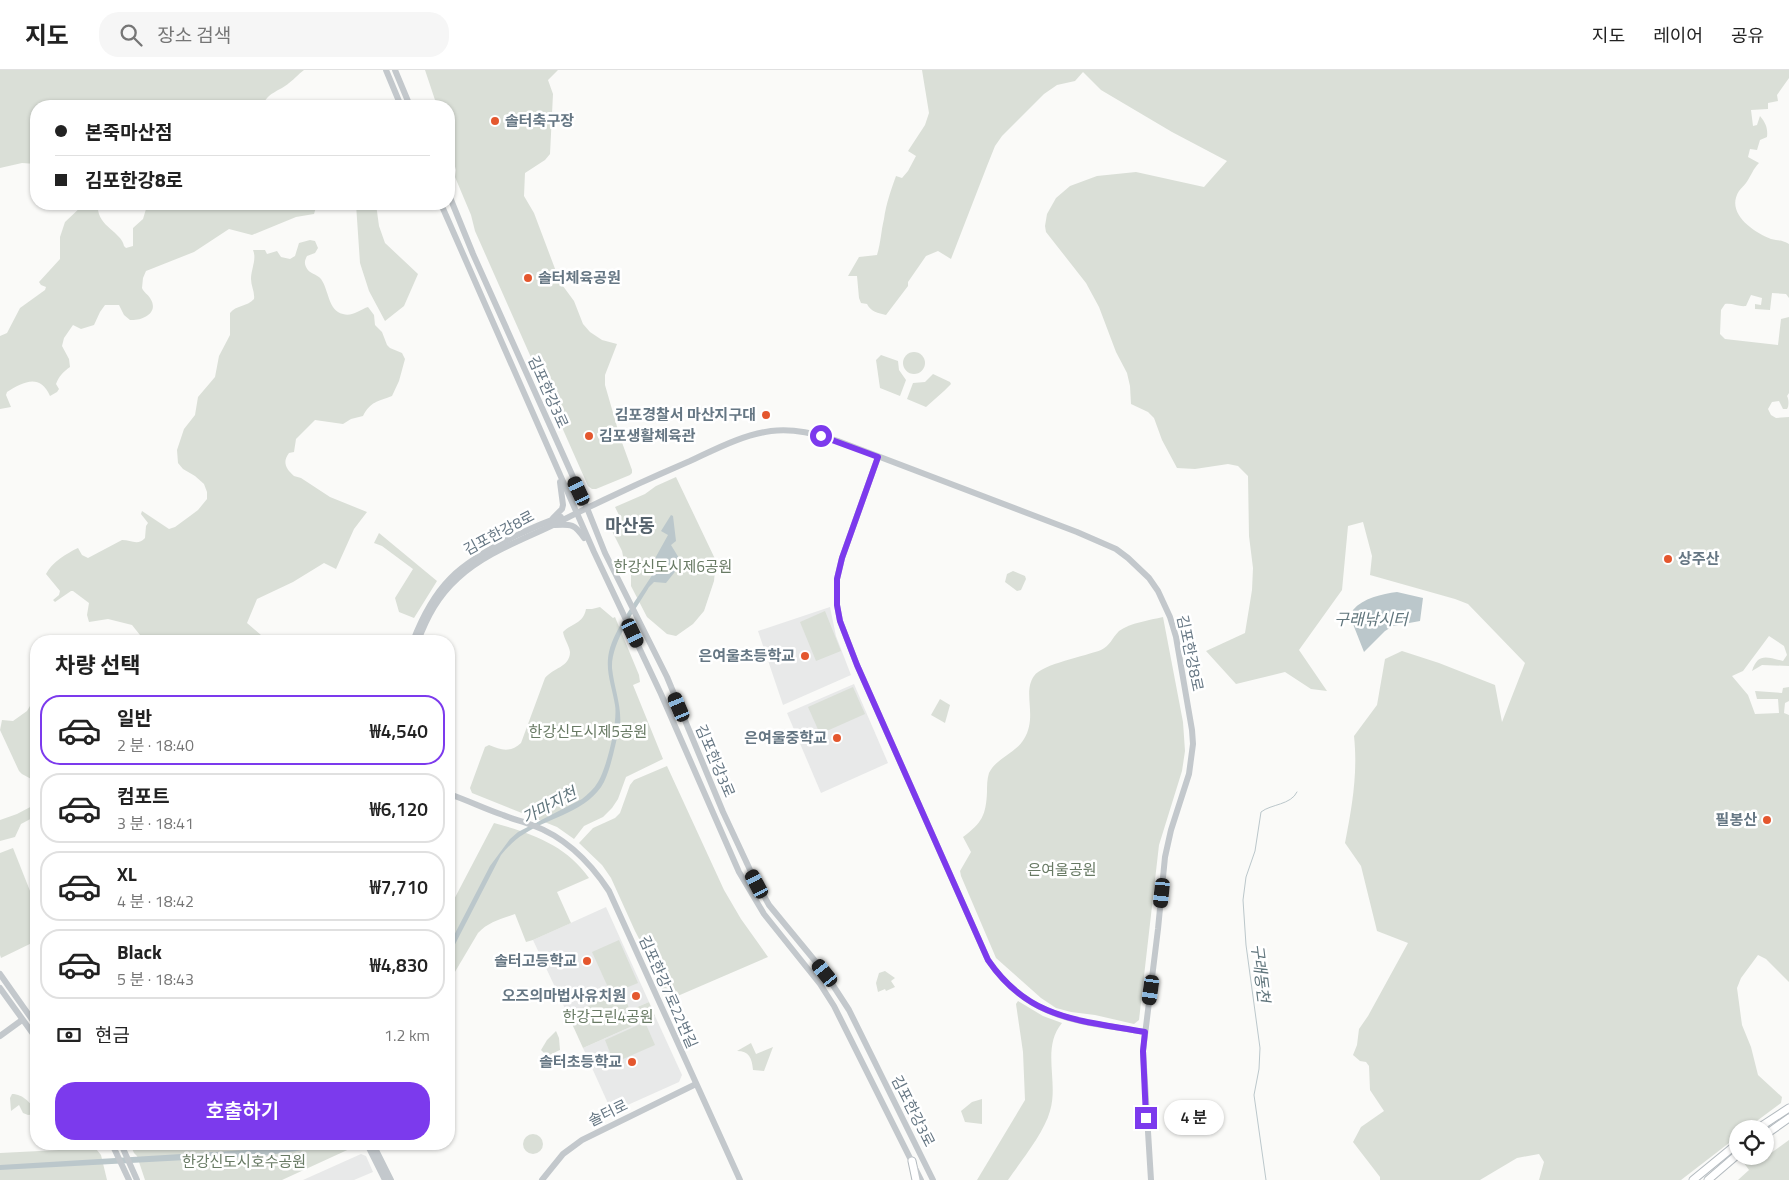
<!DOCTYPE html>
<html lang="ko">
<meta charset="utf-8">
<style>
body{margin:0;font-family:"Titillium Web","Noto Sans KR",sans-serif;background:#f6f6f6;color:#222;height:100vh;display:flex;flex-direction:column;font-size:19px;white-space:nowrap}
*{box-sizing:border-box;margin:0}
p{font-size:16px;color:#767676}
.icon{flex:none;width:28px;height:28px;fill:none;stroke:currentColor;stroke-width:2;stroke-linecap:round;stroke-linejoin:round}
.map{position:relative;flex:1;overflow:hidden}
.details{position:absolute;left:30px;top:565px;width:425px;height:515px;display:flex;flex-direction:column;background:#fff;border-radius:20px;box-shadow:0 1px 4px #0004}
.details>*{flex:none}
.top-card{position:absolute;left:30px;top:30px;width:425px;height:110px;border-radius:20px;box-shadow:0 1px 4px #0004;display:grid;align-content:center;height:110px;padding:0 25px;background:#fff}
.fabs{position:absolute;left:1729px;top:1050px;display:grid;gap:10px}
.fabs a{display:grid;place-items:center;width:45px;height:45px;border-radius:50%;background:#fff;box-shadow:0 1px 4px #0004;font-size:25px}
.end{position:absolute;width:22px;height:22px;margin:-11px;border:6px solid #7c3aed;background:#fff;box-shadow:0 0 0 2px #fff}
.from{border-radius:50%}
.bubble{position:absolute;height:35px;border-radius:18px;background:#fff;box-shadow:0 1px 4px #0004;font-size:16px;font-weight:600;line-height:35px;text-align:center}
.car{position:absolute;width:15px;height:30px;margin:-15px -8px;border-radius:6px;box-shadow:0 0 4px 1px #0007;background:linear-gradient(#222 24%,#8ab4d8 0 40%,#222 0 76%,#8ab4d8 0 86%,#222 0)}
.top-card b{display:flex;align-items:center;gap:18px;height:48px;font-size:19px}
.top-card b+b{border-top:1px solid #e0e0e0}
.top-card i{width:12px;height:12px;background:#222}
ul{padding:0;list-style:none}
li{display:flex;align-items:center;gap:15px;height:70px;margin:0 10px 8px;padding:0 15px;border:2px solid #e0e0e0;border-radius:20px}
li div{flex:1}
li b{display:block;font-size:19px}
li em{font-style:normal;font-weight:600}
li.selected{border-color:#7c3aed}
li>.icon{width:45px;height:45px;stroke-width:1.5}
h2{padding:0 25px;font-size:22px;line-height:60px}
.pay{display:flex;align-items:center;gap:12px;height:55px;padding:0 25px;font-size:19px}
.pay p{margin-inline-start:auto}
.button{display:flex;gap:10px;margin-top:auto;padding:10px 25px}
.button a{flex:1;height:58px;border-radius:20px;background:#7c3aed;color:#fff;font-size:20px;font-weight:600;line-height:58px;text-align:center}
header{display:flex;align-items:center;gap:30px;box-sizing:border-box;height:70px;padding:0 25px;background:#fff;border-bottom:1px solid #e0e0e0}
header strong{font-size:24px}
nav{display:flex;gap:28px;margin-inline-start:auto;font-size:18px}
.search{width:350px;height:45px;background:#f6f6f6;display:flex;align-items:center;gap:12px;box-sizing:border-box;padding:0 18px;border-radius:20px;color:#767676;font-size:19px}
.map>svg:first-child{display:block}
</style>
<header>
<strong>지도</strong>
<div class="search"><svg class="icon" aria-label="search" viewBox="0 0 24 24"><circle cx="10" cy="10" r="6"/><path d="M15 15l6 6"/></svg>장소 검색</div>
<nav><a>지도</a><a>레이어</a><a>공유</a></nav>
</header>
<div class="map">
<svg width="1789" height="1110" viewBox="0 0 1789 1110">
<rect width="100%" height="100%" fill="#fafaf8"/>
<g fill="#e8e9e9">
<path d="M 830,537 L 836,566 L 851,605 L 783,635 L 758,561 Z"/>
<path d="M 854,614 L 888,693 L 821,723 L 787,643 Z"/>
<path d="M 606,837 L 649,932 L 630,940 L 622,921 L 568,945 L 533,870 Z"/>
<path d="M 655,946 L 682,1005 L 679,1012 L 621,1038 L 611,1040 L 583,978 Z"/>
<path d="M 361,1084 L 366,1086 L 373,1102 L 354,1110 L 303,1110 Z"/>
</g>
<g fill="#dadfd7">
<path d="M 0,0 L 304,0 C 298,4 295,9 289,13 C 280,21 266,23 263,36 L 36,36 L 36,94 L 22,93 L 0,98 Z"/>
<path d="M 425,0 L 558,0 L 548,10 L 553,24 L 550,84 L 545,90 L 525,103 L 524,126 L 534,143 L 560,212 L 574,231 L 583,254 L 590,262 L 602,270 L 617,274 L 605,305 L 605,315 L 620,367 L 632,400 L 632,403 L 630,405 L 596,419 L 592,419 L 588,416 L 475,161 L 471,145 L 455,107 L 456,100 L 449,76 L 449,36 L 437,36 Z"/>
<path d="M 922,0 L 1789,0 L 1789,8 L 1777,25 L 1778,31 L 1768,33 L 1768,39 L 1751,40 L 1753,56 L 1757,55 L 1760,46 C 1766,53 1768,59 1767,67 L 1760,70 L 1757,80 L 1750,79 L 1748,87 L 1759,93 C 1753,99 1751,106 1746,113 C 1744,116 1741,118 1739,121 C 1725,143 1753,162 1771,169 C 1778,171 1781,169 1789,174 L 1789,228 L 1786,224 L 1772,223 L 1770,240 L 1755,239 L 1755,234 L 1761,235 L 1762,228 L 1751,225 L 1746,236 C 1739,237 1733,233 1725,234 L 1721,240 L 1720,264 L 1725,269 L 1778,275 L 1781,249 L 1789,247 L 1789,323 L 1787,326 C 1789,330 1789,336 1787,339 L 1783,339 L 1779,331 L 1772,332 L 1768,339 L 1771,345 L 1776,348 L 1789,347 L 1789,596 L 1762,595 L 1752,601 C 1758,583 1766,587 1783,591 L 1787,585 L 1784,576 L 1769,566 L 1743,601 L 1732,606 L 1748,625 L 1755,644 L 1779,643 L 1778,629 L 1757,629 L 1755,621 L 1782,623 L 1783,618 L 1789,617 L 1789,631 L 1785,633 L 1784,643 L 1789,645 L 1789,912 L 1766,889 L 1758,885 L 1741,908 L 1737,918 L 1742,955 L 1751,977 L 1758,1005 L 1782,1027 L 1781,1033 L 1750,1056 L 1752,1059 L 1738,1059 L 1737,1084 L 1729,1073 L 1681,1110 L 1539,1110 L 1544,1092 L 1539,1084 L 1517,1088 L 1480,1110 L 1380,1110 L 1380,1107 L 1353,1072 L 1361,1057 L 1384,1041 L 1370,1020 L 1369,996 L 1366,992 L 1360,991 L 1353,985 L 1357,975 L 1359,959 L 1368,946 L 1408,873 L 1377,861 L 1361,796 L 1345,773 C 1352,737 1358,703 1354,666 L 1377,635 L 1385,589 L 1402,581 L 1439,593 L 1495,615 L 1502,652 L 1525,593 L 1468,534 L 1455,529 L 1370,505 L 1372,486 L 1363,452 L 1348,456 L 1342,520 L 1299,580 L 1327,621 L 1311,619 L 1285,602 L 1236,614 L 1206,581 L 1245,563 L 1252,520 L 1253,498 L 1249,466 L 1248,406 L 1238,396 L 1228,394 L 1195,399 L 1177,398 L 1162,370 L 1154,348 L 1148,342 L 1131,334 L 1130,316 L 1127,303 L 1116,282 L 1099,237 L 1086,213 L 1046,162 L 1045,156 L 1047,144 L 1056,128 L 1070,116 L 1097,106 L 1136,102 L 1204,117 L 1227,91 L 1172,62 L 1101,20 L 1083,2 L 1075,11 L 1057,15 L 1044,24 L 1002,66 L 995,76 L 987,96 L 951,189 L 938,181 L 926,186 L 908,212 L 908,216 L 886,245 C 878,243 871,242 867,234 L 861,233 L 859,228 L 857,206 L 848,206 L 859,187 L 877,185 C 881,172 881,161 884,149 C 886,134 891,120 896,106 L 902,108 L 908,101 L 916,86 L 908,81 L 925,55 L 929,43 Z"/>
<path d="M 84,134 L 98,135 C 96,156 122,162 124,176 L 126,178 L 133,176 L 133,158 L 143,149 L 146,139 L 151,134 L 317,134 L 314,144 L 296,147 L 252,165 L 229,159 L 194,182 L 146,201 L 143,208 L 142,218 C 144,223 148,224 150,228 C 160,243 142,251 130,250 L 124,245 L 119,235 L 105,235 L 100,242 L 94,255 L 81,259 L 73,255 L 64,268 L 62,276 L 69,289 L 70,297 C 63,302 59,306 56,314 L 59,319 L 57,322 L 50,326 C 40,303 23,312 7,322 L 6,325 L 11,337 L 0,339 L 0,266 L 7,263 L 20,238 L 45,220 L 46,217 L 41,215 L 39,212 L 60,189 L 60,167 L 65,152 Z"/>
<path d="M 356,134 L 376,134 L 379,156 L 385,173 L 418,204 L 404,236 L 385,251 L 369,221 L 360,193 Z"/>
<path d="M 310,170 L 315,171 L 318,178 L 315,183 L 307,186 C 305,190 304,193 306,197 C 309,204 317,204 321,209 C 329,220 328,241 343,244 C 352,247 361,239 368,237 L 374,245 L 375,255 L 382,262 L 387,275 L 390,278 L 402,283 L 405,289 L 399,311 L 392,326 C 377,332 371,331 363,346 L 351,349 L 343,354 L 315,350 L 296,369 L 294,382 L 289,383 C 282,392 286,399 294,406 L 301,408 L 330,427 L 367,442 L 354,459 L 336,499 L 324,493 L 293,512 L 257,529 L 247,553 L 268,571 L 190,571 L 185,565 L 140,565 L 132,555 L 108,549 L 89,552 L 87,545 L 89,533 L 73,521 L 71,521 L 55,532 L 53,530 L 59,525 L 60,521 L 46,504 C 51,493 67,483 78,478 L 82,485 L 88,488 L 122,470 C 131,470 138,476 145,468 L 146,456 L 148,453 L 141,444 L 142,441 L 169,459 L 175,457 L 190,446 L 198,440 L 207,429 L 207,422 L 204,414 L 195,406 L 183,399 L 178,393 L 177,380 L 184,359 L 195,345 L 198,327 L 215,307 L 219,286 L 230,265 L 230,243 C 236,235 247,237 254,229 C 255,222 251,216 251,209 C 251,199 257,189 253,180 L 265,180 L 267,184 L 277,181 L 281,187 L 290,189 L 295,186 L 299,173 Z"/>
<circle cx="914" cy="293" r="11"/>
<path d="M 881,285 L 898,291 L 899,300 L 906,310 L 900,326 L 880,318 L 876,290 Z"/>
<path d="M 933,304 L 950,312 L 951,314 L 944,321 L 926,337 L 907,329 L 913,313 L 925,312 Z"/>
<path d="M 676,407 L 716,491 L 714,511 L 704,541 L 693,554 L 676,566 L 667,564 L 647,547 L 631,516 L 631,505 L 624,491 L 622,481 L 611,459 L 623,453 L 615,437 L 645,424 L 656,416 Z"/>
<path d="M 379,463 L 437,511 L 414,548 L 399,542 L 395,528 L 413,499 L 382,476 L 374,473 Z"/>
<path d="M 1013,501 L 1025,506 L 1026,509 L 1021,520 L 1017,521 L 1005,512 L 1007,504 Z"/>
<path d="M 600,537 L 613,548 L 615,547 L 639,605 L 640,612 L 633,615 L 663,689 L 626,707 L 618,729 L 612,738 L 603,747 L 584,756 L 574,769 L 557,757 L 472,723 L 470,718 L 485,677 L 489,675 C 501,680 510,683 521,673 L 545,608 C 553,598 570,597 570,582 C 569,575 564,569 563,562 C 572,553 583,554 586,539 L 592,539 Z"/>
<path d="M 825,541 L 841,581 L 816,591 L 800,552 Z"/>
<path d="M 1163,547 L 1183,652 L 1185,681 L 1182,701 L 1159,775 L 1139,950 L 1134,954 L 1095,945 L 1071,942 L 1056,938 L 1041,928 L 996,888 L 961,806 L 960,801 L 971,782 L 963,767 C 982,753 986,745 987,722 C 987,716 987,709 989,703 C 996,688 1016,683 1024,669 C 1038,646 1022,623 1034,606 C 1042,594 1086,586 1101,580 C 1110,576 1112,568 1119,561 C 1130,553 1150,550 1163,547 Z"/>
<path d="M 853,617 L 865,644 L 820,664 L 808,637 Z"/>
<path d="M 940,629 L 950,635 L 945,653 L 931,645 Z"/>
<path d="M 30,636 L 36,652 L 36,715 L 33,710 L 22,704 L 19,701 L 0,660 L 2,650 L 13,651 L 27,641 Z"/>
<path d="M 667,696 L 724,820 L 741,849 L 768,887 L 666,931 L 656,901 L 635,861 L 611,808 L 602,795 L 579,773 L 593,758 L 615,748 L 620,743 L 630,715 L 634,710 Z"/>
<path d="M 36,734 L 36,746 L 21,754 L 15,767 L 0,771 L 0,750 L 17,744 Z"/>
<path d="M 494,753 C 531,763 566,775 589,808 L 557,822 L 571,853 L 533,870 L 526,872 L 515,844 C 501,849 488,852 478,863 L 449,912 L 449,839 Z"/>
<path d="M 13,778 L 36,836 L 36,871 L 1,888 L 0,885 L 0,783 Z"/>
<path d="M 619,870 L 638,913 L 611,924 L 592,882 Z"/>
<path d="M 885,901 L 895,908 L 891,911 L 895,917 L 886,921 L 885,919 L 878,922 L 876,913 L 879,903 Z"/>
<path d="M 622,921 L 630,940 L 649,932 L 655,946 L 583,978 L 568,945 Z"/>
<path d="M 1018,931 L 1043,946 L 1062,953 C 1041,978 1059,1012 1050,1041 C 1044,1063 1021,1091 1008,1110 L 977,1110 L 1025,1030 L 1023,982 L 1016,934 Z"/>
<path d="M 645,952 L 655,975 L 614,993 L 605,970 Z"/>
<path d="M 556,961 L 559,968 L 560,980 L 547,986 L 541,980 L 547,970 Z"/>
<path d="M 751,973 L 756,984 L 773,977 L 764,1001 L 753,1000 C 752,988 749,981 737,981 Z"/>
<path d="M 12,1024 C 23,1024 33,1034 36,1044 L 28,1045 L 23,1043 L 19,1035 L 11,1041 L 10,1028 Z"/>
<path d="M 982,1029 L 982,1054 L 965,1052 L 961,1041 L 972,1032 Z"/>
<circle cx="533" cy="1074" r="10"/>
<path d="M 1789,1070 L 1789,1110 L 1738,1110 L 1749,1100 L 1739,1086 L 1765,1086 L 1765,1076 L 1771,1083 Z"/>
<path d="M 76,1074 L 92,1074 L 101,1085 L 107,1110 L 0,1110 L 0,1083 L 59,1080 Z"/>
<path d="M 130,1074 L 358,1074 L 356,1076 L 282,1110 L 145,1110 L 137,1086 L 134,1083 Z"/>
</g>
<g fill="#bbc7cb">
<path d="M 671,445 L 673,446 L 676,471 L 671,475 L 682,493 L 666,513 L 654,512 L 649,517 C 636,539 611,572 612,598 C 614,618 622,636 620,656 C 615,674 612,695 604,712 C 589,741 550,747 524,764 C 515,769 508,777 501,785 L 449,886 L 449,875 L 490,796 L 510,769 L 518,762 L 582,729 C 588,724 594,719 598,712 C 607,697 618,652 615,635 C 612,616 605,601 609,582 C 615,557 640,525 654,502 L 653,492 L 668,465 L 661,461 Z"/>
<path d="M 1397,522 L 1423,528 L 1420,551 L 1393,556 L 1385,561 L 1364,582 L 1351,549 L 1353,540 C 1363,528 1382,524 1397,522 Z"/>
<path d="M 304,1074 L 320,1074 L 303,1080 L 262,1086 L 0,1100 L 0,1095 L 283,1078 Z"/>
</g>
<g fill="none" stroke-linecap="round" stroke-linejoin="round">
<path stroke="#bbc7cb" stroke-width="1" d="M 1266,1110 L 1254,1025 L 1259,999 L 1260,978 L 1246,875 L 1243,830 L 1246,807 L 1255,781 L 1261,742 C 1271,734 1291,735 1297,722"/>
<defs>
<g id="secondary">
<path d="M 1757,1059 L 1789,1038"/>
<path d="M 1765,1065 L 1789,1048"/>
<path d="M 912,1091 L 916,1110"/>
<path d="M 1693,1110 L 1732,1078"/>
<path d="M 1708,1110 L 1737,1085"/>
</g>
</defs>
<use href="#secondary" stroke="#b3babf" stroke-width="9"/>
<g stroke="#c3c8cc" stroke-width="6">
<path d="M 386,0 L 401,36"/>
<path d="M 395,0 L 410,36"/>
<path d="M 449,125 L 473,184 L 587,438 L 605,483 L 667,607 L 723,742 L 751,802 L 769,835 L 825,903 L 849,940 L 933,1110"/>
<path d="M 441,134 L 594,482 L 661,624 L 739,802 L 764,844 L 820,914 L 834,936 L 921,1110"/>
<path d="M 878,387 L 842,488 L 837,509 L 837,535 L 840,551 L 857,595 L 988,890 C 1029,950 1079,951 1145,962"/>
<path d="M 553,448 L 562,439 L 563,435 L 560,412"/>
<path d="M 555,455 C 571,454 575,454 584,468"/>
<path d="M 413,571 C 435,514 458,495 511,468 C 528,460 544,452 561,447"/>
<path d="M 418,571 C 427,547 438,526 458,508 C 485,483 520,471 553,455 C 598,432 643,411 690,391 C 716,379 742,365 771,361 C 794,358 816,364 838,371 L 1077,462 L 1116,479 L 1128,488 L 1149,508 L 1158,521 L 1170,547 L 1176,567 L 1192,660 L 1193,674 L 1189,704 L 1171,760 L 1165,787 L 1158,859 L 1143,981 L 1151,1110"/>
<path d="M 449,724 C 467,730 485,739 503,745 C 512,749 522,751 532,755 C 565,767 590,792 609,821 L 740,1110"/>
<path d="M 0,904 L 36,955"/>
<path d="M 0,918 L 36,968"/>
<path d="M 0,966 L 22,950"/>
<path d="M 112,1074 L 129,1110"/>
<path d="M 121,1074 L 137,1110"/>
<path d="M 367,1074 L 385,1110"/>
<path d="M 373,1074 L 391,1110"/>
<path d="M 542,1110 L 563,1084 L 582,1070 L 696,1014"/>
</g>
<use href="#secondary" stroke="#fff" stroke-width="7"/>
</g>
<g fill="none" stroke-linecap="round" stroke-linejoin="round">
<path stroke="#7c3aed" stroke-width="6" d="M 821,366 L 878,387 L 842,488 L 837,509 L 837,535 L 840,551 L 857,595 L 988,890 C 1029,950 1079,950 1145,962 L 1143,981 L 1146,1048"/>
</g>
<g fill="#e4572e" stroke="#fff" stroke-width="2">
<circle cx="495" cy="51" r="5"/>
<circle cx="528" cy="208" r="5"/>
<circle cx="766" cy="345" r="5"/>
<circle cx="589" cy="366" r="5"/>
<circle cx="1668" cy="489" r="5"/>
<circle cx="805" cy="586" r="5"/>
<circle cx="837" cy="668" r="5"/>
<circle cx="1767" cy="750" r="5"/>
<circle cx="587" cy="891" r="5"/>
<circle cx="636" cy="926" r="5"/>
<circle cx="632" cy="992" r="5"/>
</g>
<g text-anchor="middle" stroke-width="5" stroke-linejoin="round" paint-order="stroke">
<g font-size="15" font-weight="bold" fill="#657683" stroke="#fff" text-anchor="end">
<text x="505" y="56" text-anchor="start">솔터축구장</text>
<text x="538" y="213" text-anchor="start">솔터체육공원</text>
<text x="756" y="350">김포경찰서 마산지구대</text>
<text x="599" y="371" text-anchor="start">김포생활체육관</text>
<text x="1678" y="494" text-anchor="start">상주산</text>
<text x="795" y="591">은여울초등학교</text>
<text x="827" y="673">은여울중학교</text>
<text x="1757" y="755">필봉산</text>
<text x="577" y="896">솔터고등학교</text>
<text x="626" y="931">오즈의마법사유치원</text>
<text x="622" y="997">솔터초등학교</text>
</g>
<g font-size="15" fill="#657683" stroke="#fff">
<text transform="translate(548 322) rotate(66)" y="5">김포한강3로</text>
<text transform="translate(499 463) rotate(-28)" y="5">김포한강8로</text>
<text transform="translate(1190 583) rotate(78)" y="5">김포한강8로</text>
<text transform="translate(715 691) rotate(67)" y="5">김포한강3로</text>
<text transform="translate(668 922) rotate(66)" y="5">김포한강7로22번길</text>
<text transform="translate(913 1041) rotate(63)" y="5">김포한강3로</text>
<text transform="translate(608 1043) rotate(-26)" y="5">솔터로</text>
</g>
<g font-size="15" fill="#687a64" stroke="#fff">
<text x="673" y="502">한강신도시제6공원</text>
<text x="588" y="667">한강신도시제5공원</text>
<text x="1062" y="805">은여울공원</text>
<text x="608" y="952">한강근린4공원</text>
<text x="244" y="1097">한강신도시호수공원</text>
</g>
<g font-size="16" font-style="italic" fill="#60757c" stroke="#fff">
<text x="1371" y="555">구래낚시터</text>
<text transform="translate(549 735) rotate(-28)" y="6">가마지천</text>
<text transform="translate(1261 903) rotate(83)" y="6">구래동천</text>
</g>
<g font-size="18" font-weight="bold" fill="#57646e" stroke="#fff">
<text x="630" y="462">마산동</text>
</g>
</g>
</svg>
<div class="fabs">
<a><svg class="icon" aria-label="locate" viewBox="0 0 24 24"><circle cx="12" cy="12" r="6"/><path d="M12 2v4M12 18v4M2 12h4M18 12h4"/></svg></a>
</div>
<i class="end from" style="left:821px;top:366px"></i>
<i class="end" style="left:1146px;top:1048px"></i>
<div class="bubble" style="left:1164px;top:1030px;width:60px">4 분</div>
<i class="car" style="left:579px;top:421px;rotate:335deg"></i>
<i class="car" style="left:633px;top:563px;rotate:155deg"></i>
<i class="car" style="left:679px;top:637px;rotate:337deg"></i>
<i class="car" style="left:757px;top:814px;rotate:332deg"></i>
<i class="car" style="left:1162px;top:823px;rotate:186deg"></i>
<i class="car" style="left:825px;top:903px;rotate:321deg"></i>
<i class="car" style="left:1151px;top:920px;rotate:188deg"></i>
<div class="top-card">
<b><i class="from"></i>본죽마산점</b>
<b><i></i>김포한강8로</b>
</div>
<section class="details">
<h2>차량 선택</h2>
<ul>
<li class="selected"><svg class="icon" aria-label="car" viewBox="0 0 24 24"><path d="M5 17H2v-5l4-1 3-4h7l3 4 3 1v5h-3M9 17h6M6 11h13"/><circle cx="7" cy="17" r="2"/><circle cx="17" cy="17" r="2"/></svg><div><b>일반</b><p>2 분 · 18:40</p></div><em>₩4,540</em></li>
<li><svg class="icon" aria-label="car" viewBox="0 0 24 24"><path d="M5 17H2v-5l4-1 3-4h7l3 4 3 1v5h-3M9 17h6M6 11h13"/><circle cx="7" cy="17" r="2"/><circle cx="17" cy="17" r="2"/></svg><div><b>컴포트</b><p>3 분 · 18:41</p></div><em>₩6,120</em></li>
<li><svg class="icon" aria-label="car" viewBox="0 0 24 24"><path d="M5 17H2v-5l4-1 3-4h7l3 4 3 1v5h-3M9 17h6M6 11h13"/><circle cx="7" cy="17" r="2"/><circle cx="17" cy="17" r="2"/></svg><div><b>XL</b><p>4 분 · 18:42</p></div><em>₩7,710</em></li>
<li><svg class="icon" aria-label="car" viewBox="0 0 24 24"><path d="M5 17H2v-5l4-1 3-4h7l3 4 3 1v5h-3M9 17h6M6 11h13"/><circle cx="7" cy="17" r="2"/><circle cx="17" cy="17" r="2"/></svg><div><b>Black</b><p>5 분 · 18:43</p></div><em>₩4,830</em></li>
</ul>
<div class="pay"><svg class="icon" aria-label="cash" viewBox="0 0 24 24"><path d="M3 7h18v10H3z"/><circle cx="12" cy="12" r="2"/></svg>현금<p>1.2 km</p></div>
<div class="button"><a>호출하기</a></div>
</section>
</div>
